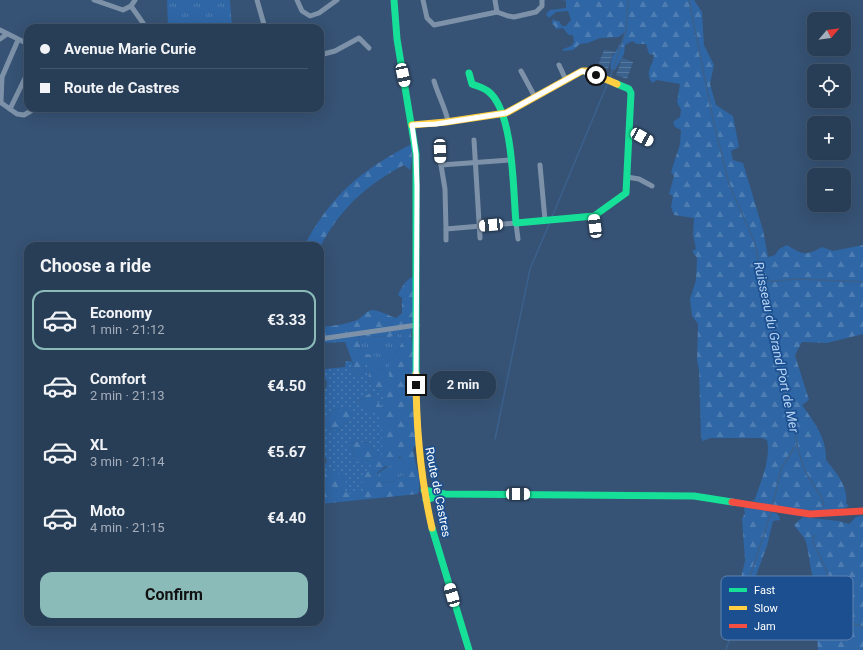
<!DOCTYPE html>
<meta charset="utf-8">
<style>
body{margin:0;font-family:Roboto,sans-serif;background:#344961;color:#f1f3f6;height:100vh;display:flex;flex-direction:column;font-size:15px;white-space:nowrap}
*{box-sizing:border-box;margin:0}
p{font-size:13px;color:#a5aeba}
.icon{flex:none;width:22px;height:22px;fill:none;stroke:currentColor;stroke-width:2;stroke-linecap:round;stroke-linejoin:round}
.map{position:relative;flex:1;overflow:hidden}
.details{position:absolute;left:24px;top:242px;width:300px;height:384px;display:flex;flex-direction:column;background:#283e57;border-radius:12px;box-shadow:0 4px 16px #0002,0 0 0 1px #44576d}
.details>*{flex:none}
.guide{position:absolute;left:24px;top:24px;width:300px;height:88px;border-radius:12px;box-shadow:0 4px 16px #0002,0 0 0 1px #44576d;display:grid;align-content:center;height:88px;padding:0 16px;background:#283e57}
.needle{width:26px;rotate:62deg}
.fabs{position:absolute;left:807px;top:12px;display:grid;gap:8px}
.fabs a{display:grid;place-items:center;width:44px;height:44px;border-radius:8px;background:#283e57;box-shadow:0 4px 16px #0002,0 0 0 1px #44576d;font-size:20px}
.end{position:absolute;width:18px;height:18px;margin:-9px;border:5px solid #fff;background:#111;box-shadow:0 0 0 2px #111}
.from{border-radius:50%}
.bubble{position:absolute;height:28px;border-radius:12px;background:#283e57;box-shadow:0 4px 16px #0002,0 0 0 1px #44576d;font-size:13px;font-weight:700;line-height:28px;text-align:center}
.car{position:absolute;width:12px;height:24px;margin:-12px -6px;border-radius:5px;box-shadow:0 0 3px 1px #0007;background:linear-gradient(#fff 24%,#345 0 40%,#fff 0 76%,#345 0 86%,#fff 0)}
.guide b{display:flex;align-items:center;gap:14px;height:38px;font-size:15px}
.guide b+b{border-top:1px solid #44576d}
.guide i{width:10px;height:10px;background:#f1f3f6}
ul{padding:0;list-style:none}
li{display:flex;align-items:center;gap:12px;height:60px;margin:0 8px 6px;padding:0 8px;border:2px solid transparent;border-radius:12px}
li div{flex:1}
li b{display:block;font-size:15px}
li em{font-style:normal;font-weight:700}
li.selected{border-color:#8bbbb9}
li>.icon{width:36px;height:36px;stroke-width:1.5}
h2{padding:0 16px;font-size:18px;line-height:48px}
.cta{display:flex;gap:8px;margin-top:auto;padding:8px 16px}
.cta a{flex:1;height:46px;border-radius:12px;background:#8bbbb9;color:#111;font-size:16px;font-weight:700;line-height:46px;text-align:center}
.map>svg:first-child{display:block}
</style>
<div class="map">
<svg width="863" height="650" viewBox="0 0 863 650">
<defs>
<pattern id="grass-tufts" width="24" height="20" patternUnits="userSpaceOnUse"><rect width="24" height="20" fill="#2f66a5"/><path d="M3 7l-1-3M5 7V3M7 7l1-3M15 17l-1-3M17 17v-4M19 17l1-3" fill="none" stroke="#4e7db2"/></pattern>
<pattern id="forest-firs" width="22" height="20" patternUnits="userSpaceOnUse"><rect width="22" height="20" fill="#2f66a5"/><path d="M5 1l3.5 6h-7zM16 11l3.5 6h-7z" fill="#4e7db2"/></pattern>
<pattern id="garden-dots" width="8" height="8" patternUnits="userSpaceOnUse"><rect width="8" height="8" fill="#2f66a5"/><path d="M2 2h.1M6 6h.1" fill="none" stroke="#4e7db2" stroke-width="1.8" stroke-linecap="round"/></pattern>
<pattern id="water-rules" width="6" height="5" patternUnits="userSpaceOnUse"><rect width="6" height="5" fill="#3b618d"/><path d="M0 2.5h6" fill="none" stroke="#58799e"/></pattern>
</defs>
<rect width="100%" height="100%" fill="#365274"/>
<g fill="url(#grass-tufts)">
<path d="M 167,0 L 230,0 L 232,28 L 168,28 Z"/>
<path d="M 400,333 L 404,339 L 395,355 L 389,361 L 389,382 L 384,382 L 384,373 L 362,353 L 358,336 L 390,337 Z"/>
<path d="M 402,456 L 404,466 L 410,469 L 410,475 L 401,476 L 391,483 L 380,482 L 377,474 Z"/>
</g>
<g fill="url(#forest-firs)" fill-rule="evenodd">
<path d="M 563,0 L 694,0 L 702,12 L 704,45 L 714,65 L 710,84 L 716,105 L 733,116 L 739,147 L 731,151 L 733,160 L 743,163 L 763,230 L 768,257 L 775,255 L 779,249 L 787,245 C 803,255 806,256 822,247 L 833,251 L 863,245 L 863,334 L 827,343 L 802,342 L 795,355 L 809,400 L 802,405 C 814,422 827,438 826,460 C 835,471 849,487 846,503 L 849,506 C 832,517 773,506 752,501 L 755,499 C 761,480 771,460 767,440 L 762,438 L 710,438 L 703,441 L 701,438 L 699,370 L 697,360 L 698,324 L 692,316 L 690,299 L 696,280 L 697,258 L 692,251 L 696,249 L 693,235 L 694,218 L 674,215 L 671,207 L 673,196 L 669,194 L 674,176 L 671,172 L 680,144 L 681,130 L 675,127 L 673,122 L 680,117 L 681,110 L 677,102 L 680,84 L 657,80 L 652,83 C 644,72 653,66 654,55 L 649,54 L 646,44 L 637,44 L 632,41 L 625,45 L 624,54 L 615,70 L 611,70 C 608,54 624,46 625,32 L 619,37 L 600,38 L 588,43 L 580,44 L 573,50 L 563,51 L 563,49 L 571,46 L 574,42 L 573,35 L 569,35 L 563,28 L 555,29 L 555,26 L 552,24 L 553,18 L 555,21 L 559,21 L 562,26 L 566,26 L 571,20 L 568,11 L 556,12 L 549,18 L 546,14 L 550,10 L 566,8 L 566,1 Z"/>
<path d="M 412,144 L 412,160 L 410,170 L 404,165 C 366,185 340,209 320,247 L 304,246 C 331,195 361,170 412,144 Z"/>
<path d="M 413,277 L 413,317 L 411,335 L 414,355 L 416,445 L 413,448 C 414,464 423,478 418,494 L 320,504 L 320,473 L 331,469 L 347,479 L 354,463 L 353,450 L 349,447 L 353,441 L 370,443 L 374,453 L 382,439 L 382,424 L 371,412 L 356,402 L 371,392 L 382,407 L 377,389 L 368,380 L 369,369 L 365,364 L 364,374 L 353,375 L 354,366 L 345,342 L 320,343 L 320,326 C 327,328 350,323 357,320 C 363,317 365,311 373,310 C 378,310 390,316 396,318 L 402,313 L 402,298 L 398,295 C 401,288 406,279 413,277 ZM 400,333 L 404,339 L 395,355 L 389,361 L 389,382 L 384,382 L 384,373 L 375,365 L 376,356 L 362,353 L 358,336 L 390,337 ZM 402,456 L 404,466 L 410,469 L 410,475 L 401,476 L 391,483 L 380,482 L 377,473 L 386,466 L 396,466 L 399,457 Z"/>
<path d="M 343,407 L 351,407 L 351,419 L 341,429 L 331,431 L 325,423 L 330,411 Z"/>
<path d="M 746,507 L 776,513 L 779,516 L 780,520 L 773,521 L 767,546 L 749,594 L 751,611 L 747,617 L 736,625 L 732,636 L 727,635 L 745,561 L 742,519 L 745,513 L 744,509 Z"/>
<path d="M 863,515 L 863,650 L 818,650 L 816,623 L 817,604 L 807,546 L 805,539 L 794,525 L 803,517 L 839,521 L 849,524 L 856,517 Z"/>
</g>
<path fill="url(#garden-dots)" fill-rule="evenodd" d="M 346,361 L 351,361 L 354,366 L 353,375 L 364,374 L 365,363 L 368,363 L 369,369 L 368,380 L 377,389 L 382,390 L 386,397 L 382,408 L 371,392 L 356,402 L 371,412 L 379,412 L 382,424 L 382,457 L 374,453 L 370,443 L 353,441 L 349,447 L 353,450 L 354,463 L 362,461 L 372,465 L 361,476 L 363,491 L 354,495 L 345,492 L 346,479 L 331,469 L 320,473 L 320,463 L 327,463 L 323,448 L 320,449 L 320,392 L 321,390 L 326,389 L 327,381 L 320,378 L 320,365 L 325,369 L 345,367 ZM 343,407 L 351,407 L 351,419 L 341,429 L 331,431 L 325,423 L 330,411 Z"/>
<g fill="url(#water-rules)">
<path d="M 604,50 L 619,52 L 613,53 L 608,69 L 598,65 Z"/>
<path d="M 622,58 L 633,62 L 627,79 L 616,75 Z"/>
</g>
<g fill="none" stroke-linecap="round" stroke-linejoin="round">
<g stroke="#3b618d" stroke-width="1.5">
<path d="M 689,0 L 713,119 L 729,184 L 755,243 L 762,283 L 769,297 L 779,373 L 794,424 L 798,450 L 806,473 L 822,498 L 824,506"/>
<path d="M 610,78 L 626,30 L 628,0"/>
<path d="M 552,217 L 608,82"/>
<path d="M 762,282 L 797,279 L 863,282"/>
<path d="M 495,439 L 530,269 L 550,222"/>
<path d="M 773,504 L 781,469 L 796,445"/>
<path d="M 814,535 L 813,542 L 827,572 L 834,600 L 848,615 L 851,623 L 863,627"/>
<path d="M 726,650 L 771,512"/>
</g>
<g stroke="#7d92a8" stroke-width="5">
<path d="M 94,0 L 123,10 L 131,6 L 135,0"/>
<path d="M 257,0 L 265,28"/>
<path d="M 297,0 L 302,11 L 310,16 L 319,13 L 337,0"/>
<path d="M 423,0 L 427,18 L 434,25 L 497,12 L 508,16 L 514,17 L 536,12 L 542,6 L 542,0"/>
<path d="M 495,0 L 497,12"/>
<path d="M 131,6 L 143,23"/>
<path d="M 0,30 L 28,44"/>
<path d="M 0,39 L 7,34"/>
<path d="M 320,55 L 335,51 L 359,38 L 369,48"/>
<path d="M 559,65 L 566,80"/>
<path d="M 521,71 L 535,97"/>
<path d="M 434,81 C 438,95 445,107 448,121"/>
<path d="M 0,102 L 17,114 L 24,115 L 36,108"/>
<path d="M 1,102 L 2,77 L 18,40"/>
<path d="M 10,109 L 28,72"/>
<path d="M 629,136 L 642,137 L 650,142"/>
<path d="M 474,140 L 480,238"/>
<path d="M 440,151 L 441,165"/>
<path d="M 511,160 L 441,165 L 445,189 L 446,229 L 516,223 L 518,239"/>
<path d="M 540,165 L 545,220"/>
<path d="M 627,177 L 639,179 L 652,186"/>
<path d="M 594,216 L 596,235"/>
<path d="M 446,229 L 446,240"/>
<path d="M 320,339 L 417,325"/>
</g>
<g stroke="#16e098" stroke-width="7">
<path d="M 394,0 L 397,39 L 416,154 L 416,374"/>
<path d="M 469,73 L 472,84 C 477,86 485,88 489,92 C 514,113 513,191 516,223 L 594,216 L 626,193 L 631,93 L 629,89 L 617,84"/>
<path d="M 424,490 L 444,494 L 694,496 L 732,502"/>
<path d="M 426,500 L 444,494"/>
<path d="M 432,528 L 469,650"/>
</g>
<g stroke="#ffcf43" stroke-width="7">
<path d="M 412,125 L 446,122 L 506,113 L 582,71 L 587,71 L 617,84"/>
<path d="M 416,374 C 416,428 420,476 432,528"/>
</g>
<path stroke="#f24e42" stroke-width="7" d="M 732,502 L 810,514 L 863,511"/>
</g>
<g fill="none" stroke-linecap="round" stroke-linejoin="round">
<path stroke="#fff" stroke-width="5" d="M 416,385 L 417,187 L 416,154 L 412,125 L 436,124 L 506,113 L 582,71 L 596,75"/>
</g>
<g text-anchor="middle" stroke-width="3.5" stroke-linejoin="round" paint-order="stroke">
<g font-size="12" fill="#fff" stroke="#1b4f8f">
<text transform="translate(438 492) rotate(79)" y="4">Route de Castres</text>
</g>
<g font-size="13" font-style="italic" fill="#b5d3f5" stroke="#1b4f8f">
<text transform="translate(777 347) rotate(78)" y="5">Ruisseau du Grand Port de Mer</text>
</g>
</g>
<rect x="721" y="576" width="132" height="64" rx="6" fill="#1b4f8f" stroke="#5f84b1" stroke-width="1"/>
<rect x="729" y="588" width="18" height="4" fill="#16e098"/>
<rect x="729" y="606" width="18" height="4" fill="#ffcf43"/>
<rect x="729" y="624" width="18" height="4" fill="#f24e42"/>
<g font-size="11" fill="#fff">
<text x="754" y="594">Fast</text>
<text x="754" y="612">Slow</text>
<text x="754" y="630">Jam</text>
</g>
</svg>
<div class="fabs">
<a><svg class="needle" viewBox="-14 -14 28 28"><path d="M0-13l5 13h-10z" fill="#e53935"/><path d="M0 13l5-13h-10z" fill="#a5aeba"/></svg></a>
<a><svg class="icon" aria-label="locate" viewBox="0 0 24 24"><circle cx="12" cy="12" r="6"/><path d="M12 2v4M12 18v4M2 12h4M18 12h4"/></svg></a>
<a>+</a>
<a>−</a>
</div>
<i class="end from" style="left:596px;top:75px"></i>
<i class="end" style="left:416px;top:385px"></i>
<div class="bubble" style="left:430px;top:371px;width:66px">2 min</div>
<i class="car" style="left:403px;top:75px;rotate:168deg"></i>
<i class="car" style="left:642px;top:137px;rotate:119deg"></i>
<i class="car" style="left:440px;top:151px;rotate:178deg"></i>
<i class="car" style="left:491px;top:225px;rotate:265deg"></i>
<i class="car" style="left:595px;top:226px;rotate:353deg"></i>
<i class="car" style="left:518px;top:494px;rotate:90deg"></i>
<i class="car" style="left:452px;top:595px;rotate:344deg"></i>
<div class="guide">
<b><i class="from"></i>Avenue Marie Curie</b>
<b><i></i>Route de Castres</b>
</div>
<section class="details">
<h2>Choose a ride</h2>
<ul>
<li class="selected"><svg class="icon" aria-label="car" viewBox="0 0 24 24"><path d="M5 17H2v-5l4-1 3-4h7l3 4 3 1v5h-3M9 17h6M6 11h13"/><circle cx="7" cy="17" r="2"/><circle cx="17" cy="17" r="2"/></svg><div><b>Economy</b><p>1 min · 21:12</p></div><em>€3.33</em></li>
<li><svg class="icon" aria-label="car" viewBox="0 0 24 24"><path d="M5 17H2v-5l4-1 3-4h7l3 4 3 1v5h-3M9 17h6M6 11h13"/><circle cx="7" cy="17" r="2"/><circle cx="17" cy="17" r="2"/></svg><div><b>Comfort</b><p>2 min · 21:13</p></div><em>€4.50</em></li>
<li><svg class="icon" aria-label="car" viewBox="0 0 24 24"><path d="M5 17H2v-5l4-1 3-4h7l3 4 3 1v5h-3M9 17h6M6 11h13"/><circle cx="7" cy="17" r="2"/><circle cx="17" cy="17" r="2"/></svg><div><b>XL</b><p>3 min · 21:14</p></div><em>€5.67</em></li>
<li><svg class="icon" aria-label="car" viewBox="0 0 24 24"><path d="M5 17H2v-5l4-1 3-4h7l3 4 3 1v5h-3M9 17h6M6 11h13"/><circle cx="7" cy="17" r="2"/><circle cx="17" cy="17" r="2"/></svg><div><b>Moto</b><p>4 min · 21:15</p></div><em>€4.40</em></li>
</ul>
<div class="cta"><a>Confirm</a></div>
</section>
</div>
